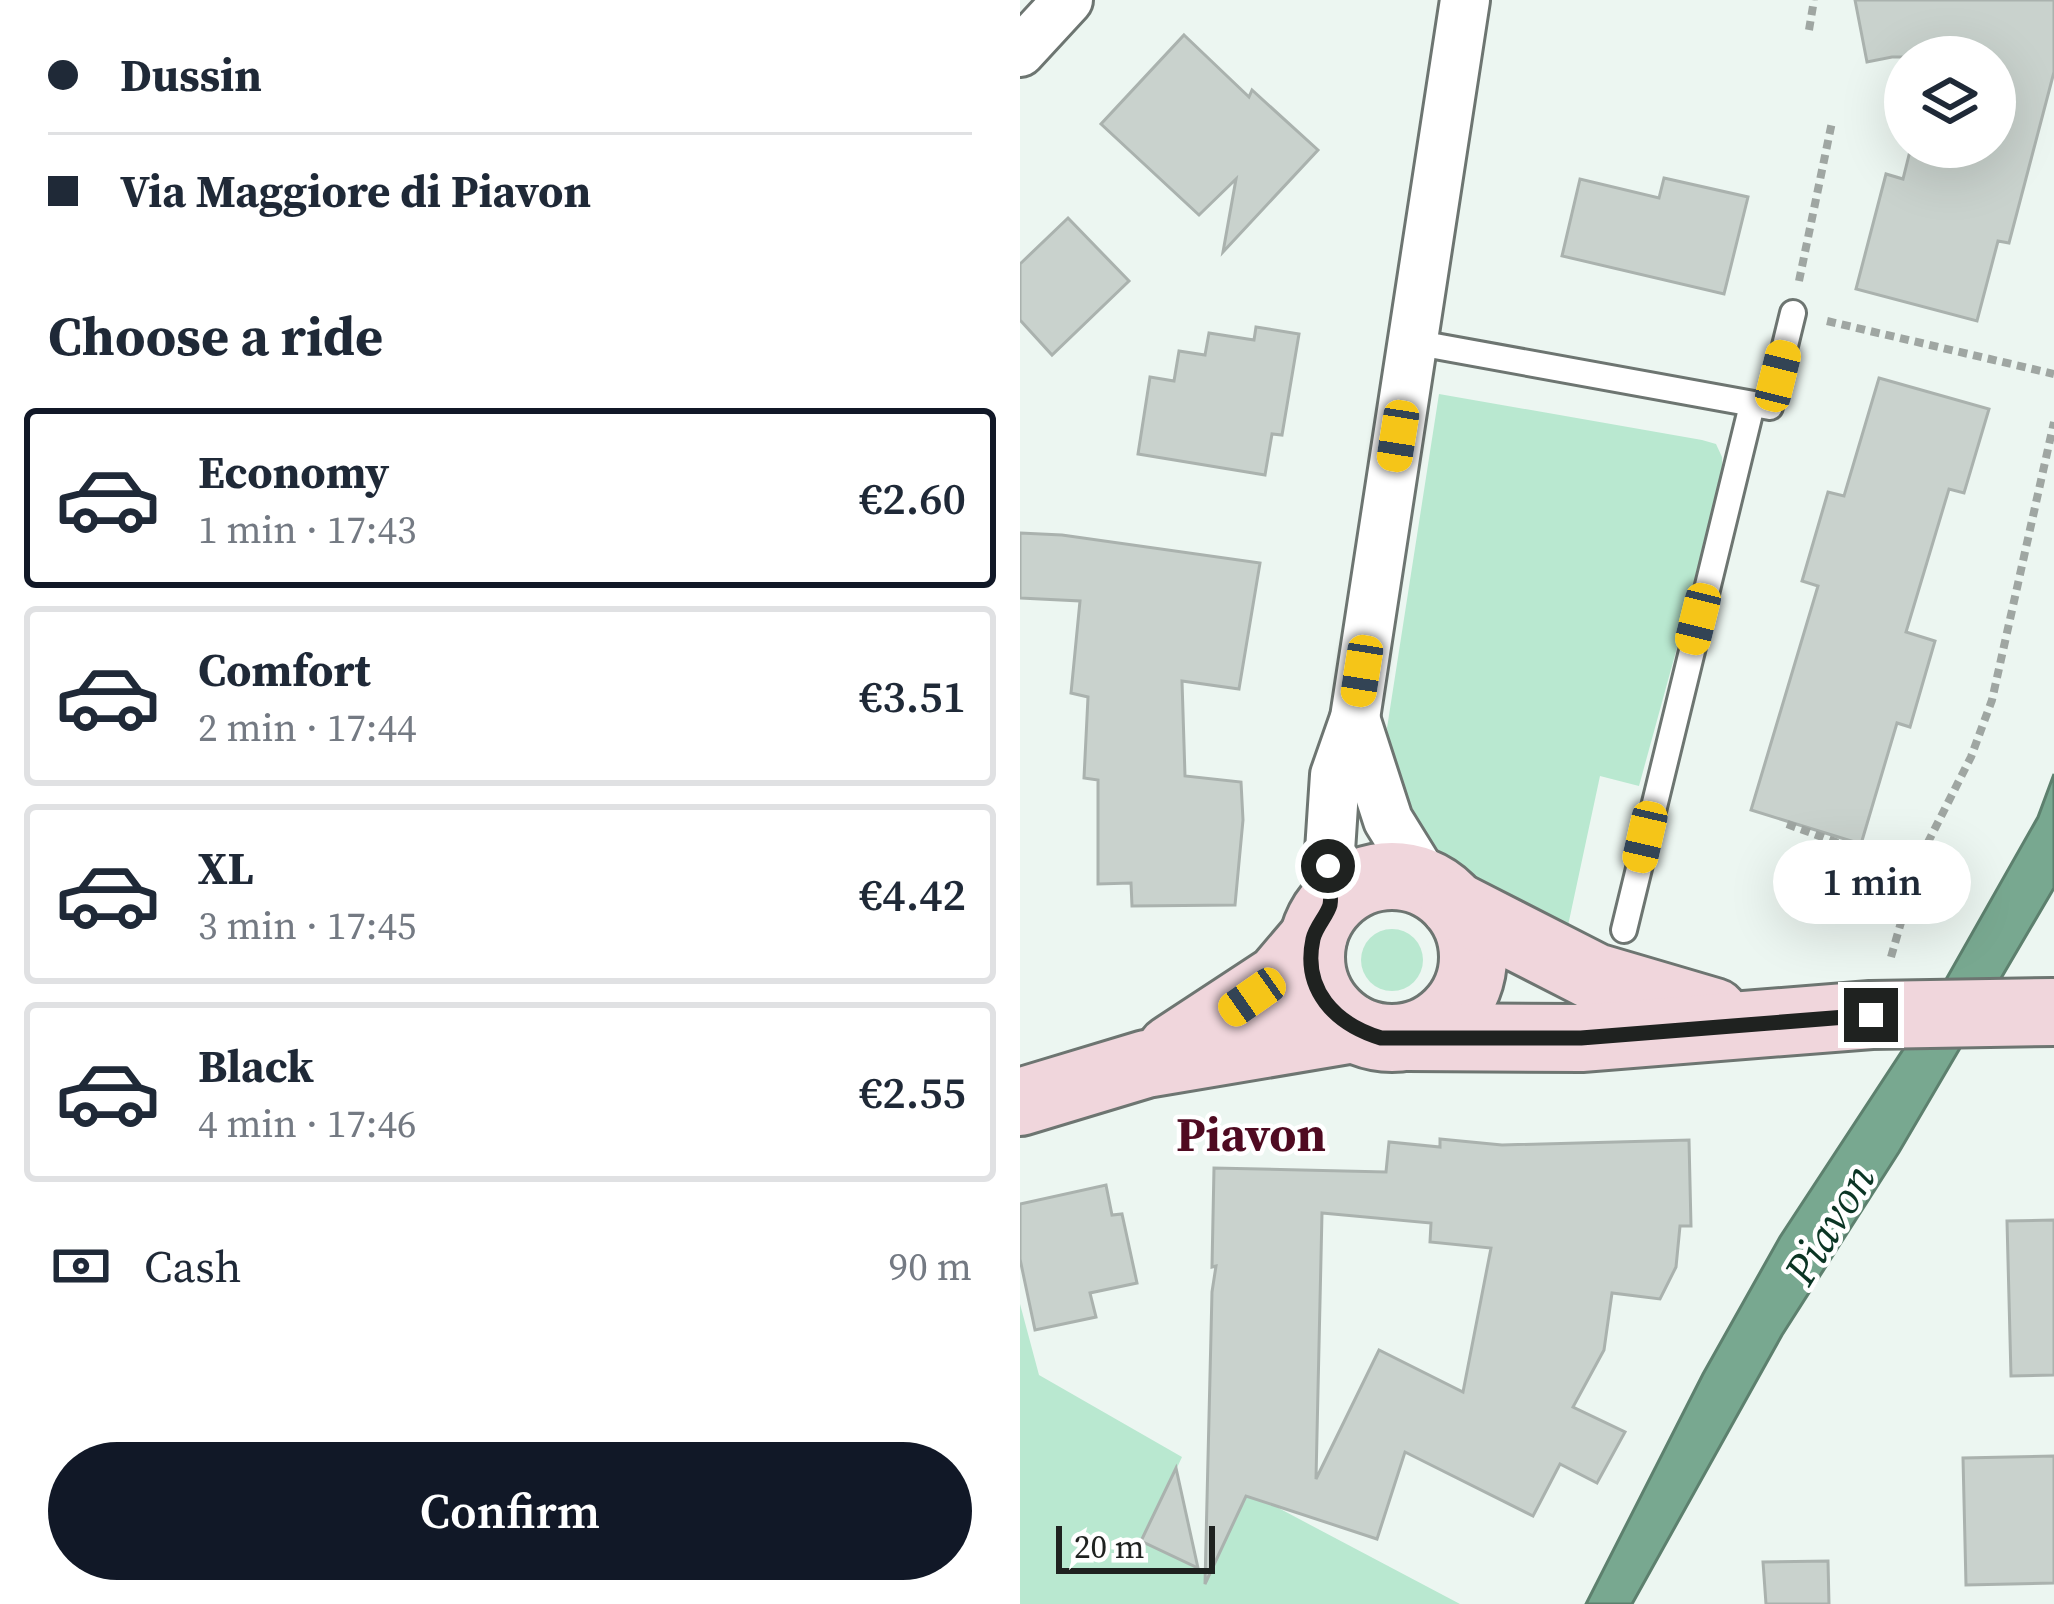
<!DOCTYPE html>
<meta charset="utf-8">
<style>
body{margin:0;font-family:"Source Serif 4",serif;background:#f6f6f7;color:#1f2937;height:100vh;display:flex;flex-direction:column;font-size:45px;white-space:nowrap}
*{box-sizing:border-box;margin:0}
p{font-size:39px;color:#747a83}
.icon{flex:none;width:66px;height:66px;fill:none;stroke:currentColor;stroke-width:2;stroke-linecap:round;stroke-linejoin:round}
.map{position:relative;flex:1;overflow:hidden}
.sheet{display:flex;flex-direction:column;background:#fff;width:1020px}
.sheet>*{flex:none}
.guide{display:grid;align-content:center;height:264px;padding:0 48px;background:#fff}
.buttons{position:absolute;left:864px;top:36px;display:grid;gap:24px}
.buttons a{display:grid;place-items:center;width:132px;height:132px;border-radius:50%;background:#fff;box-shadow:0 12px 48px #0002;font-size:60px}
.scale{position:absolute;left:36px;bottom:30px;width:159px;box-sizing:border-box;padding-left:12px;border:6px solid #1f2220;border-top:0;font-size:33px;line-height:42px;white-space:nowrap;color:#1f2220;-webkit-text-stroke:9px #fff;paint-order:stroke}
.end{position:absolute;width:54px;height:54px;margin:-27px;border:15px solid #1f2220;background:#fff;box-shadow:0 0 0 6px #fff}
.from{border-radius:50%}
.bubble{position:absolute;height:84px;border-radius:42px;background:#fff;box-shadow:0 12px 48px #0002;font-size:39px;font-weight:600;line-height:84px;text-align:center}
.car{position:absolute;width:36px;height:72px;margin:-36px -18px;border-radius:15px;box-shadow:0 0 9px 3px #0007;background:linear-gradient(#f5c518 24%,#345 0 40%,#f5c518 0 76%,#345 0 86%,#f5c518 0)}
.guide b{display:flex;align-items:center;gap:42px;height:114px;font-size:45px}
.guide b+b{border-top:3px solid #e0e1e3}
.guide i{width:30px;height:30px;background:#1f2937}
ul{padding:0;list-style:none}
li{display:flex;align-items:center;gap:36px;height:180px;margin:0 24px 18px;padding:0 24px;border:6px solid #e0e1e3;border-radius:12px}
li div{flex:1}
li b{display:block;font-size:45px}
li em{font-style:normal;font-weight:600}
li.on{border-color:#111827}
li>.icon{width:108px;height:108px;stroke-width:1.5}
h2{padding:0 48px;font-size:54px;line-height:144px}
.pay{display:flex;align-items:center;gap:30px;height:132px;padding:0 48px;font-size:45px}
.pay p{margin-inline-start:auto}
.cta{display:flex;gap:24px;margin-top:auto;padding:24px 48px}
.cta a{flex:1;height:138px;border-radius:72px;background:#111827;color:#fff;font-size:48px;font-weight:600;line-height:138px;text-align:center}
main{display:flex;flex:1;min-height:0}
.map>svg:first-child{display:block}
</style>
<main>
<section class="sheet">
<div class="guide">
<b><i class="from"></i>Dussin</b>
<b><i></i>Via Maggiore di Piavon</b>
</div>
<h2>Choose a ride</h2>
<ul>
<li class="on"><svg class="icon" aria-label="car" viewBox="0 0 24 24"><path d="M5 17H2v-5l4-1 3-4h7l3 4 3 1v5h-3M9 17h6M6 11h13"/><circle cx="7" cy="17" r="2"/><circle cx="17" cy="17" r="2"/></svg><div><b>Economy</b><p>1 min · 17:43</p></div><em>€2.60</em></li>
<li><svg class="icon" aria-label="car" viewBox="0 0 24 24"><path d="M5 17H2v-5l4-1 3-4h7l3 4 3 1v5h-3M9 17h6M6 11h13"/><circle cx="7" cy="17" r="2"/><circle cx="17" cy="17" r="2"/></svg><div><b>Comfort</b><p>2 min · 17:44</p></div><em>€3.51</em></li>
<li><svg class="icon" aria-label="car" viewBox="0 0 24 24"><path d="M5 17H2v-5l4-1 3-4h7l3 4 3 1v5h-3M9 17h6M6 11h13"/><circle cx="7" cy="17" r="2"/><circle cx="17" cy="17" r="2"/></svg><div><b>XL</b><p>3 min · 17:45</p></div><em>€4.42</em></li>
<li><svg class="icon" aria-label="car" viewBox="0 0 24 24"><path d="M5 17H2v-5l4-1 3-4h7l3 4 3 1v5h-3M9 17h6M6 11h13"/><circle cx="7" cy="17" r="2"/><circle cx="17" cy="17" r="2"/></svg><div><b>Black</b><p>4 min · 17:46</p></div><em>€2.55</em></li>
</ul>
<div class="pay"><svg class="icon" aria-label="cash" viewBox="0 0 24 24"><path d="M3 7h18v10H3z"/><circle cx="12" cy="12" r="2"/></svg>Cash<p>90 m</p></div>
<div class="cta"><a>Confirm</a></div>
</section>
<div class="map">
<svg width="1034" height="1604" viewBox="0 0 1034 1604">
<rect width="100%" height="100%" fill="#ecf6f1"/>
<g fill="#b9e8d0">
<path d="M 419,394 L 682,440 L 696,444 L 702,457 L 703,480 L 619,786 L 580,776 L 543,949 C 489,908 414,865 385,801 C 374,778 371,753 367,728 Z"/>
<circle cx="372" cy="960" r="31"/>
<path d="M 0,1304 L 19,1375 L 162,1457 L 122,1542 L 190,1573 L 228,1492 L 440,1604 L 0,1604 Z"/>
</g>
<path fill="#78a890" stroke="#5d806e" stroke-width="3" d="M 1034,774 L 1034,888 L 879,1152 L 762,1335 L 612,1604 L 566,1604 L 683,1374 L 760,1237 L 907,1013 L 1018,817 Z"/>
<g fill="#c9d2cd" stroke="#aab2ae" stroke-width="3" fill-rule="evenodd">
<path d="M 835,0 L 1034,0 L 1034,72 L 989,243 L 978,241 L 957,321 L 836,289 L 866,174 L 883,179 L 891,147 L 975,147 L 975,57 L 872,57 L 847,62 Z"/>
<path d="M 164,35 L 229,97 L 232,90 L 298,150 L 203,252 L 216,179 L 179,215 L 81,124 Z"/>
<path d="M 644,178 L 728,197 L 704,294 L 542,256 L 560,179 L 639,198 Z"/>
<path d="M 48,218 L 109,281 L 32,355 L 0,320 L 0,264 Z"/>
<path d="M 236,327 L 279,334 L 262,435 L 252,434 L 245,475 L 118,454 L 130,377 L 154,381 L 159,351 L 185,355 L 189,333 L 234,340 Z"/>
<path d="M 859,378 L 969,409 L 944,493 L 929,489 L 886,632 L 915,641 L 890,727 L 877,723 L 841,844 L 731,810 L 798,586 L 782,581 L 808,492 L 824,496 Z"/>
<path d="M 0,533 L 42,535 L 240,563 L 219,689 L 162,681 L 165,776 L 221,782 L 223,820 L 215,905 L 112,906 L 111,883 L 78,884 L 78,780 L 64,778 L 68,697 L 51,693 L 60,601 L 0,598 Z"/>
<path d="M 420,1139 L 482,1145 L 669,1140 L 671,1226 L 660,1226 L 656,1267 L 640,1299 L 592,1293 L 584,1350 L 553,1407 L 605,1432 L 577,1483 L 540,1464 L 513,1516 L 385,1452 L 357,1539 L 226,1496 L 185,1584 L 192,1292 L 196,1266 L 192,1267 L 194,1168 L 366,1172 L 369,1142 L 420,1147 ZM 302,1213 L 411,1223 L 410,1242 L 471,1248 L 443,1392 L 359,1350 L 296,1479 Z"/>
<path d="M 86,1185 L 92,1215 L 102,1214 L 117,1283 L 70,1293 L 76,1317 L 15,1330 L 0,1259 L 0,1204 Z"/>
<path d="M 1034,1220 L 1034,1375 L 991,1376 L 987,1221 Z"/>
<path d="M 1034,1456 L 1034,1583 L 946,1585 L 943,1458 Z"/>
<path d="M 156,1468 L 178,1568 L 121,1541 Z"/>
<path d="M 808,1561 L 809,1604 L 746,1604 L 743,1562 Z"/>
</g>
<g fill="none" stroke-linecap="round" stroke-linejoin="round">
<defs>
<g id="service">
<path d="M 393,342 L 750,407 L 773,313"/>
<path d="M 604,930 L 732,405"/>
</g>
<g id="minor">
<path d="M 0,52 L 48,0"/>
<path d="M 335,718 L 368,820 L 407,883"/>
<path d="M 310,906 L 309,866 L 315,775 L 335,718 L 445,0"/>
</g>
<g id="secondary">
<circle cx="372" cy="957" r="81"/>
<path d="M 434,905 L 575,977 L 694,1012"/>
<path d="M 388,1037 L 561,1038 L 851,1015 L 1034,1012"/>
<path d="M 151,1049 L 259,978 L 293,938"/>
<path d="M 0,1102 L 126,1064 L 334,1029"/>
</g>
</defs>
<use href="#service" stroke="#6d7571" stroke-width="30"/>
<use href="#minor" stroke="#6d7571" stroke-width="54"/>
<use href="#secondary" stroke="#6d7571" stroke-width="72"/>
<g stroke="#9fa6a2" stroke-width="8" stroke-dasharray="9 6" stroke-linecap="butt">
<path d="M 789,30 L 794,0"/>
<path d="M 779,281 L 812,122"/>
<path d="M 807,321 L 1034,374"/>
<path d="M 767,824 L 894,871"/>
<path d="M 871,957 L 899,860 L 951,757 L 972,700 L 1034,422"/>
</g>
<use href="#service" stroke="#fff" stroke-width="24"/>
<use href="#minor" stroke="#fff" stroke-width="48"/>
<use href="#secondary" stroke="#f0d6dc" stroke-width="66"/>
</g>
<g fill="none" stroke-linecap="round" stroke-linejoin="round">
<path stroke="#1f2220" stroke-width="15" d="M 308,866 C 309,878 312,894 310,905 C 307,916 296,926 293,939 C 282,990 315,1024 361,1038 L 561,1038 L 851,1015"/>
</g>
<g text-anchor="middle" stroke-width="9" stroke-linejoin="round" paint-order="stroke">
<g font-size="45" font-style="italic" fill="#0b3524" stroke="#fff">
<text transform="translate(809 1224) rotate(-59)" y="16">Piavon</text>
</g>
<g font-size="48" font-weight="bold" fill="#4f0a21" stroke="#fff">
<text x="231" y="1151">Piavon</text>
</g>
</g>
</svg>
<div class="buttons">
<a><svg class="icon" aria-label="layers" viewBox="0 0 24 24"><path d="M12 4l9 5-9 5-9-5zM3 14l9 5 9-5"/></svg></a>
</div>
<div class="scale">20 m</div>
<i class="end from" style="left:308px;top:866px"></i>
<i class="end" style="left:851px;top:1015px"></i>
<div class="bubble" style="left:753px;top:840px;width:198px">1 min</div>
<i class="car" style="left:758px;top:376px;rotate:14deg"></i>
<i class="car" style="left:378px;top:436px;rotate:189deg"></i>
<i class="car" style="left:678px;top:619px;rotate:194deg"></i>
<i class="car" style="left:342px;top:671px;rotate:189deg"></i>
<i class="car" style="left:625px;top:837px;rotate:193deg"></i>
<i class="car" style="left:232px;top:997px;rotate:235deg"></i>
</div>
</main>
